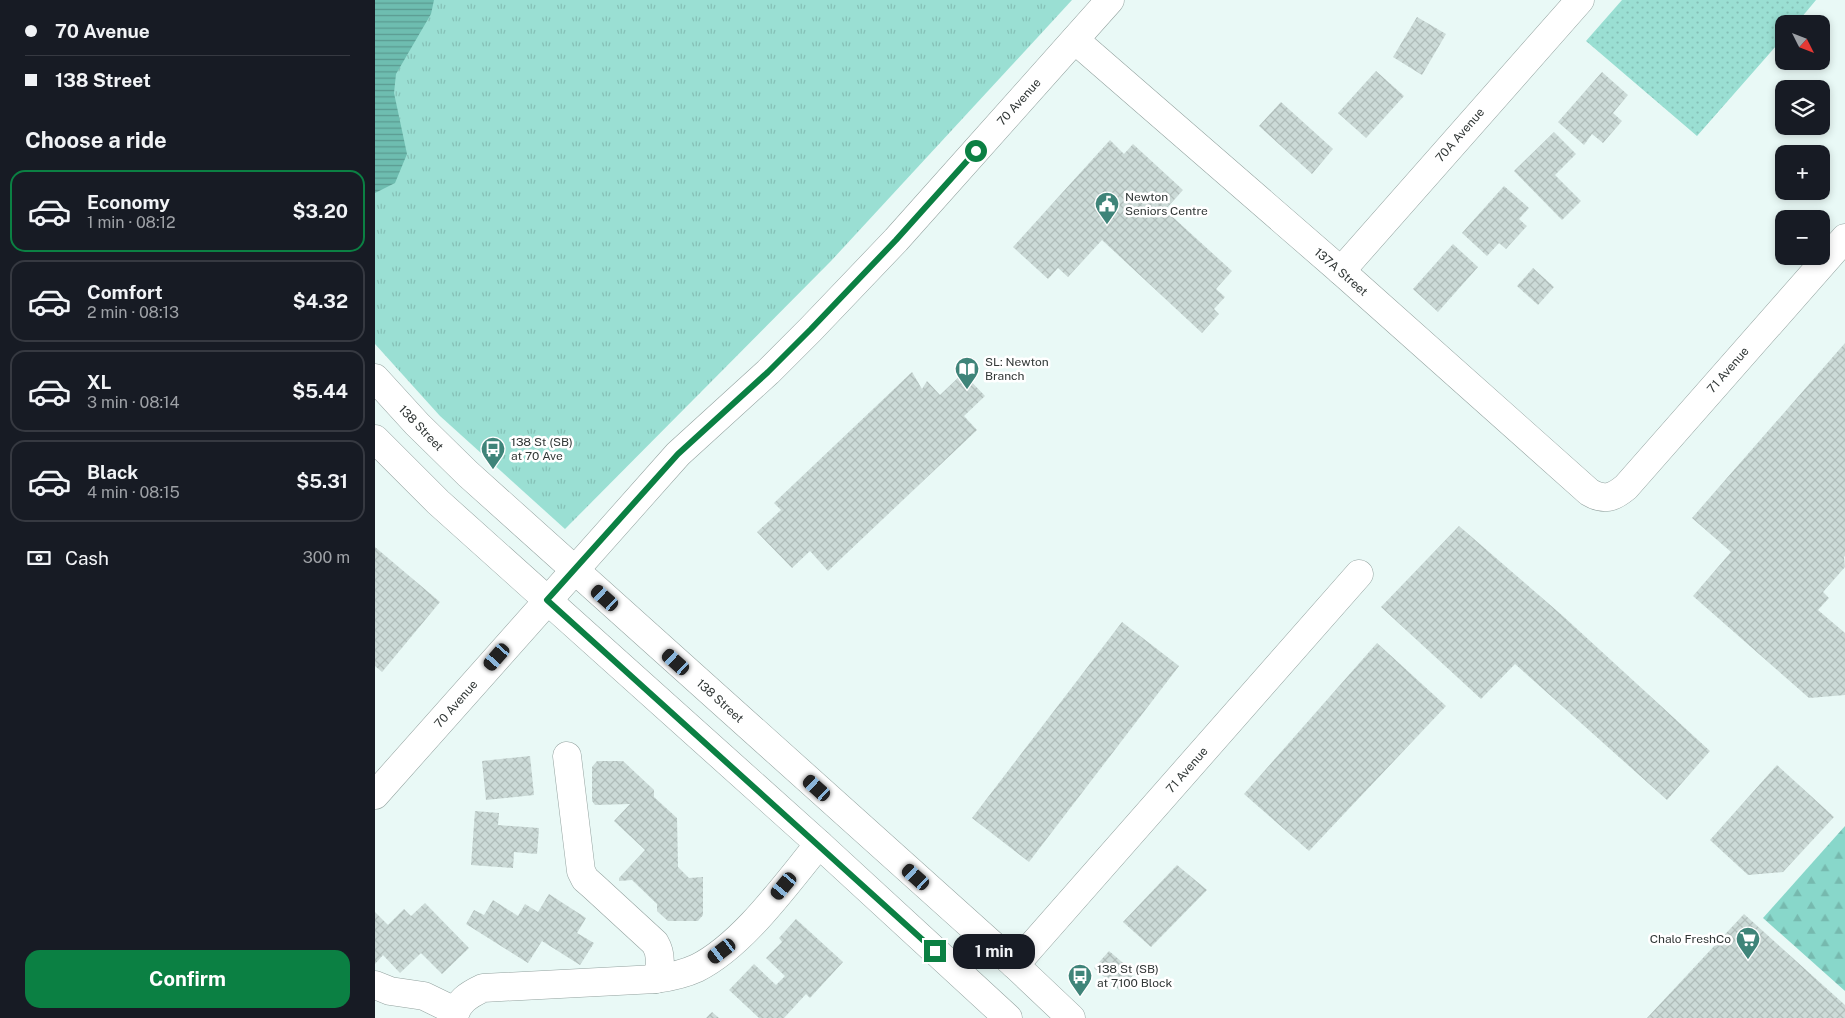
<!DOCTYPE html>
<meta charset="utf-8">
<style>
body{margin:0;font-family:"Public Sans",sans-serif;background:#20242c;color:#f1f3f6;height:100vh;display:flex;flex-direction:column;font-size:19px;white-space:nowrap}
*{box-sizing:border-box;margin:0}
p{font-size:16px;color:#9ea1a6}
.icon{flex:none;width:28px;height:28px;fill:none;stroke:currentColor;stroke-width:2;stroke-linecap:round;stroke-linejoin:round}
.map{position:relative;flex:1;overflow:hidden}
.details{display:flex;flex-direction:column;background:#171b24;width:375px}
.details>*{flex:none}
.banner{display:grid;align-content:center;height:110px;padding:0 25px;background:#171b24}
.needle{width:32px;rotate:132deg}
.fabs{position:absolute;left:1400px;top:15px;display:grid;gap:10px}
.fabs a{display:grid;place-items:center;width:55px;height:55px;border-radius:10px;background:#171b24;box-shadow:0 2px 8px #0003;font-size:25px}
.end{position:absolute;width:22px;height:22px;margin:-11px;border:6px solid #0b8043;background:#fff;box-shadow:0 0 0 2px #fff}
.from{border-radius:50%}
.bubble{position:absolute;height:35px;border-radius:15px;background:#171b24;box-shadow:0 2px 8px #0003;font-size:16px;font-weight:700;line-height:35px;text-align:center}
.car{position:absolute;width:15px;height:30px;margin:-15px -8px;border-radius:6px;box-shadow:0 0 4px 1px #0007;background:linear-gradient(#222 24%,#8ab4d8 0 40%,#222 0 76%,#8ab4d8 0 86%,#222 0)}
.banner b{display:flex;align-items:center;gap:18px;height:48px;font-size:19px}
.banner b+b{border-top:1px solid #363941}
.banner i{width:12px;height:12px;background:#f1f3f6}
ul{padding:0;list-style:none}
li{display:flex;align-items:center;gap:15px;height:82px;margin:0 10px 8px;padding:0 15px;border:2px solid #363941;border-radius:15px}
li div{flex:1}
li b{display:block;font-size:19px}
li em{font-style:normal;font-weight:700}
li.current{border-color:#0b8043}
li>.icon{width:45px;height:45px;stroke-width:1.5}
h2{padding:0 25px;font-size:22px;line-height:60px}
.pay{display:flex;align-items:center;gap:12px;height:55px;padding:0 25px;font-size:19px}
.pay p{margin-inline-start:auto}
.primary-button{display:flex;gap:10px;margin-top:auto;padding:10px 25px}
.primary-button a{flex:1;height:58px;border-radius:15px;background:#0b8043;color:#fff;font-size:20px;font-weight:700;line-height:58px;text-align:center}
main{display:flex;flex:1;min-height:0}
.map>svg:first-child{display:block}
</style>
<main>
<section class="details">
<div class="banner">
<b><i class="from"></i>70 Avenue</b>
<b><i></i>138 Street</b>
</div>
<h2>Choose a ride</h2>
<ul>
<li class="current"><svg class="icon" aria-label="car" viewBox="0 0 24 24"><path d="M5 17H2v-5l4-1 3-4h7l3 4 3 1v5h-3M9 17h6M6 11h13"/><circle cx="7" cy="17" r="2"/><circle cx="17" cy="17" r="2"/></svg><div><b>Economy</b><p>1 min · 08:12</p></div><em>$3.20</em></li>
<li><svg class="icon" aria-label="car" viewBox="0 0 24 24"><path d="M5 17H2v-5l4-1 3-4h7l3 4 3 1v5h-3M9 17h6M6 11h13"/><circle cx="7" cy="17" r="2"/><circle cx="17" cy="17" r="2"/></svg><div><b>Comfort</b><p>2 min · 08:13</p></div><em>$4.32</em></li>
<li><svg class="icon" aria-label="car" viewBox="0 0 24 24"><path d="M5 17H2v-5l4-1 3-4h7l3 4 3 1v5h-3M9 17h6M6 11h13"/><circle cx="7" cy="17" r="2"/><circle cx="17" cy="17" r="2"/></svg><div><b>XL</b><p>3 min · 08:14</p></div><em>$5.44</em></li>
<li><svg class="icon" aria-label="car" viewBox="0 0 24 24"><path d="M5 17H2v-5l4-1 3-4h7l3 4 3 1v5h-3M9 17h6M6 11h13"/><circle cx="7" cy="17" r="2"/><circle cx="17" cy="17" r="2"/></svg><div><b>Black</b><p>4 min · 08:15</p></div><em>$5.31</em></li>
</ul>
<div class="pay"><svg class="icon" aria-label="cash" viewBox="0 0 24 24"><path d="M3 7h18v10H3z"/><circle cx="12" cy="12" r="2"/></svg>Cash<p>300 m</p></div>
<div class="primary-button"><a>Confirm</a></div>
</section>
<div class="map">
<svg width="1470" height="1018" viewBox="0 0 1470 1018">
<defs>
<pattern id="grass-dots" width="8" height="8" patternUnits="userSpaceOnUse" patternTransform="scale(1.25)"><rect width="8" height="8" fill="#9adfd3"/><path d="M2 2h.1M6 6h.1" fill="none" stroke="#85c0b6" stroke-width="1.8" stroke-linecap="round"/></pattern>
<pattern id="forest-firs" width="22" height="20" patternUnits="userSpaceOnUse" patternTransform="scale(1.25)"><rect width="22" height="20" fill="#88d7ca"/><path d="M5 1l3.5 6h-7zM16 11l3.5 6h-7z" fill="#76b9ae"/></pattern>
<pattern id="park-tufts" width="24" height="20" patternUnits="userSpaceOnUse" patternTransform="scale(1.25)"><rect width="24" height="20" fill="#9adfd3"/><path d="M3 7l-1-3M5 7V3M7 7l1-3M15 17l-1-3M17 17v-4M19 17l1-3" fill="none" stroke="#85c0b6"/></pattern>
<pattern id="water-rules" width="6" height="5" patternUnits="userSpaceOnUse" patternTransform="scale(1.25)"><rect width="6" height="5" fill="#6ebdb0"/><path d="M0 2.5h6" fill="none" stroke="#5b9a90"/></pattern>
<pattern id="building-cross-hatch" width="8" height="8" patternUnits="userSpaceOnUse" patternTransform="scale(1.25)"><rect width="8" height="8" fill="#ccdbd8"/><path d="M0 0l8 8M0 8l8-8" fill="none" stroke="#b0bdba"/></pattern>
</defs>
<rect width="100%" height="100%" fill="#e9f9f6"/>
<path fill="url(#grass-dots)" d="M 1247,0 L 1441,0 L 1421,24 L 1409,24 L 1409,37 L 1322,136 L 1211,41 Z"/>
<path fill="url(#forest-firs)" d="M 1470,826 L 1470,991 L 1388,918 Z"/>
<path fill="url(#park-tufts)" d="M 0,0 L 697,0 L 456,261 L 190,529 L 65,416 L 0,344 Z"/>
<path fill="url(#water-rules)" d="M 0,0 L 59,0 L 56,14 L 21,74 L 19,93 L 32,154 L 20,183 L 0,193 Z"/>
<g fill="url(#building-cross-hatch)">
<path d="M 1042,17 L 1071,34 L 1047,75 L 1018,57 Z"/>
<path d="M 1001,71 L 1029,96 L 991,138 L 963,113 Z"/>
<path d="M 1227,72 L 1253,95 L 1238,113 L 1247,121 L 1228,143 L 1217,134 L 1209,145 L 1183,122 Z"/>
<path d="M 906,102 L 958,149 L 937,174 L 884,126 Z"/>
<path d="M 1179,132 L 1201,154 L 1180,175 L 1206,201 L 1187,220 L 1139,171 Z"/>
<path d="M 735,140 L 749,154 L 758,144 L 808,190 L 790,210 L 857,271 L 841,289 L 850,297 L 839,309 L 844,314 L 827,333 L 727,240 L 693,277 L 683,268 L 673,279 L 638,247 Z"/>
<path d="M 1129,186 L 1154,208 L 1144,219 L 1152,226 L 1131,249 L 1124,243 L 1112,256 L 1087,233 Z"/>
<path d="M 1078,244 L 1103,267 L 1063,312 L 1038,289 Z"/>
<path d="M 1158,268 L 1179,287 L 1163,305 L 1142,286 Z"/>
<path d="M 1470,343 L 1470,556 L 1469,557 L 1470,567 L 1448,592 L 1454,598 L 1443,610 L 1470,633 L 1470,695 L 1434,698 L 1318,596 L 1356,552 L 1317,518 Z"/>
<path d="M 537,372 L 547,389 L 552,381 L 565,395 L 588,373 L 610,396 L 589,416 L 602,430 L 453,571 L 435,551 L 417,568 L 382,532 L 406,510 L 399,503 Z"/>
<path d="M 1084,526 L 1189,617 L 1335,751 L 1292,800 L 1140,664 L 1106,699 L 1006,607 Z"/>
<path d="M 0,547 L 65,602 L 7,672 L 0,666 Z"/>
<path d="M 747,622 L 804,666 L 654,862 L 597,818 Z"/>
<path d="M 1002,643 L 1071,706 L 934,851 L 869,794 Z"/>
<path d="M 155,756 L 159,795 L 111,800 L 107,761 Z"/>
<path d="M 222,761 L 248,761 L 279,790 L 279,797 L 302,818 L 303,867 L 314,878 L 328,877 L 328,915 L 323,921 L 293,921 L 282,911 L 282,904 L 257,880 L 244,881 L 244,878 L 270,850 L 239,821 L 255,804 L 220,805 L 217,801 L 217,767 Z"/>
<path d="M 1402,765 L 1459,817 L 1408,872 L 1373,875 L 1335,840 Z"/>
<path d="M 100,811 L 124,813 L 123,825 L 164,828 L 162,854 L 139,852 L 138,868 L 96,865 Z"/>
<path d="M 802,865 L 832,890 L 776,947 L 748,922 Z"/>
<path d="M 174,894 L 211,918 L 202,933 L 219,943 L 205,965 L 167,941 L 153,963 L 91,924 L 99,910 L 109,915 L 118,900 L 143,916 L 150,904 L 163,912 Z"/>
<path d="M 50,903 L 94,948 L 67,974 L 46,953 L 25,973 L 8,955 L 0,964 L 0,912 L 13,925 L 29,909 L 36,916 Z"/>
<path d="M 1369,914 L 1470,1005 L 1470,1018 L 1272,1018 Z"/>
<path d="M 421,919 L 468,962 L 435,998 L 431,994 L 409,1018 L 384,1018 L 354,990 L 379,964 L 401,985 L 410,976 L 391,958 L 407,942 L 404,938 Z"/>
<path d="M 734,951 L 760,973 L 744,990 L 719,968 Z"/>
<path d="M 337,1012 L 344,1018 L 331,1018 Z"/>
</g>
<g fill="none" stroke-linecap="round" stroke-linejoin="round">
<defs>
<g id="minor">
<path d="M 700,40 L 966,271 L 1214,492 C 1229,501 1238,498 1251,487 L 1470,238"/>
<path d="M 966,271 L 1205,0"/>
<path d="M 192,756 L 206,871 L 210,879 L 218,886 L 280,943 C 287,955 286,966 281,979"/>
<path d="M 0,795 L 303,454 L 393,372 L 436,329 L 521,240 L 735,0"/>
<path d="M 640,965 L 984,574"/>
<path d="M 0,985 L 15,991 L 49,996 L 80,1011"/>
<path d="M 79,1018 C 82,1002 93,995 108,988 L 281,979 C 295,977 309,974 322,968 C 368,945 411,884 444,844"/>
</g>
<g id="major">
<path d="M 0,378 L 42,424 L 93,474 L 640,965 L 696,1018"/>
<path d="M 0,439 L 63,502 L 444,844 L 633,1018"/>
</g>
</defs>
<use href="#minor" stroke="#93a29f" stroke-width="29"/>
<use href="#major" stroke="#93a29f" stroke-width="29"/>
<use href="#minor" stroke="#fff" stroke-width="28"/>
<use href="#major" stroke="#fff" stroke-width="28"/>
</g>
<g fill="none" stroke-linecap="round" stroke-linejoin="round">
<path stroke="#0b8043" stroke-width="6" d="M 560,951 L 172,600 L 303,454 L 393,372 L 436,329 L 521,240 L 601,151"/>
</g>
<defs>
<symbol id="civic-pin" viewBox="-11 -11 22 30"><path d="M0 17L-7.5 6A9.5 9.5 0 1 1 7.5 6Z" fill="#3f8479" stroke="#fff"/><path d="M-.6-6.5H3V-4.5H.6V-3L4-1V1h2V6H-6V1h2V-1L-.6-3ZM-1.2 2.5V6h2.4V2.5Z" fill="#fff"/></symbol>
<symbol id="library-pin" viewBox="-11 -11 22 30"><path d="M0 17L-7.5 6A9.5 9.5 0 1 1 7.5 6Z" fill="#3f8479" stroke="#fff"/><path d="M-6-4Q-3-5.5-.7-3.5V5Q-3 3-6 4ZM6-4Q3-5.5 .7-3.5V5Q3 3 6 4Z" fill="#fff"/></symbol>
<symbol id="bus-pin" viewBox="-11 -11 22 30"><path d="M0 17L-7.5 6A9.5 9.5 0 1 1 7.5 6Z" fill="#3f8479" stroke="#fff"/><path d="M-5-6H5V4H4V6H2V4H-2V6H-4V4H-5ZM-3.5-4V0h7V-4ZM-3.5 1.2v1.5H-2V1.2ZM2 1.2v1.5H3.5V1.2Z" fill="#fff"/></symbol>
<symbol id="supermarket-pin" viewBox="-11 -11 22 30"><path d="M0 17L-7.5 6A9.5 9.5 0 1 1 7.5 6Z" fill="#3f8479" stroke="#fff"/><path d="M-6-5.5h2.5l.6 2H6L4.5 2H-2.5L-4.4-4H-6ZM-1.5 3.2a1.3 1.3 0 1 0 .1 0ZM3 3.2a1.3 1.3 0 1 0 .1 0Z" fill="#fff"/></symbol>
</defs>
<g fill-rule="evenodd">
<use href="#civic-pin" x="718" y="190" width="28" height="38"/>
<use href="#library-pin" x="578" y="355" width="28" height="38"/>
<use href="#bus-pin" x="104" y="435" width="28" height="38"/>
<use href="#supermarket-pin" x="1359" y="925" width="28" height="38"/>
<use href="#bus-pin" x="691" y="962" width="28" height="38"/>
</g>
<g text-anchor="middle" stroke-width="5" stroke-linejoin="round" paint-order="stroke">
<g font-size="12" fill="#303635" stroke="#fff">
<text transform="translate(644 102) rotate(-48)" y="4">70 Avenue</text>
<text transform="translate(1085 135) rotate(-49)" y="4">70A Avenue</text>
<text transform="translate(966 272) rotate(41)" y="4">137A Street</text>
<text transform="translate(1353 370) rotate(-49)" y="4">71 Avenue</text>
<text transform="translate(46 428) rotate(46)" y="4">138 Street</text>
<text transform="translate(345 701) rotate(42)" y="4">138 Street</text>
<text transform="translate(81 704) rotate(-49)" y="4">70 Avenue</text>
<text transform="translate(812 770) rotate(-49)" y="4">71 Avenue</text>
</g>
<g font-size="12" fill="#303635" stroke="#fff" text-anchor="start">
<text x="750" y="201">Newton<tspan x="750" dy="14">Seniors Centre</tspan></text>
<text x="610" y="366">SL: Newton<tspan x="610" dy="14">Branch</tspan></text>
<text x="136" y="446">138 St (SB)<tspan x="136" dy="14">at 70 Ave</tspan></text>
<text x="1356" y="943" text-anchor="end">Chalo FreshCo</text>
<text x="722" y="973">138 St (SB)<tspan x="722" dy="14">at 7100 Block</tspan></text>
</g>
</g>
</svg>
<div class="fabs">
<a><svg class="needle" viewBox="-14 -14 28 28"><path d="M0-13l5 13h-10z" fill="#e53935"/><path d="M0 13l5-13h-10z" fill="#9ea1a6"/></svg></a>
<a><svg class="icon" aria-label="layers" viewBox="0 0 24 24"><path d="M12 4l9 5-9 5-9-5zM3 14l9 5 9-5"/></svg></a>
<a>+</a>
<a>−</a>
</div>
<i class="end from" style="left:601px;top:151px"></i>
<i class="end" style="left:560px;top:951px"></i>
<div class="bubble" style="left:578px;top:934px;width:82px">1 min</div>
<i class="car" style="left:230px;top:598px;rotate:312deg"></i>
<i class="car" style="left:122px;top:657px;rotate:221deg"></i>
<i class="car" style="left:301px;top:662px;rotate:312deg"></i>
<i class="car" style="left:442px;top:788px;rotate:312deg"></i>
<i class="car" style="left:541px;top:877px;rotate:312deg"></i>
<i class="car" style="left:409px;top:886px;rotate:220deg"></i>
<i class="car" style="left:347px;top:951px;rotate:233deg"></i>
</div>
</main>
